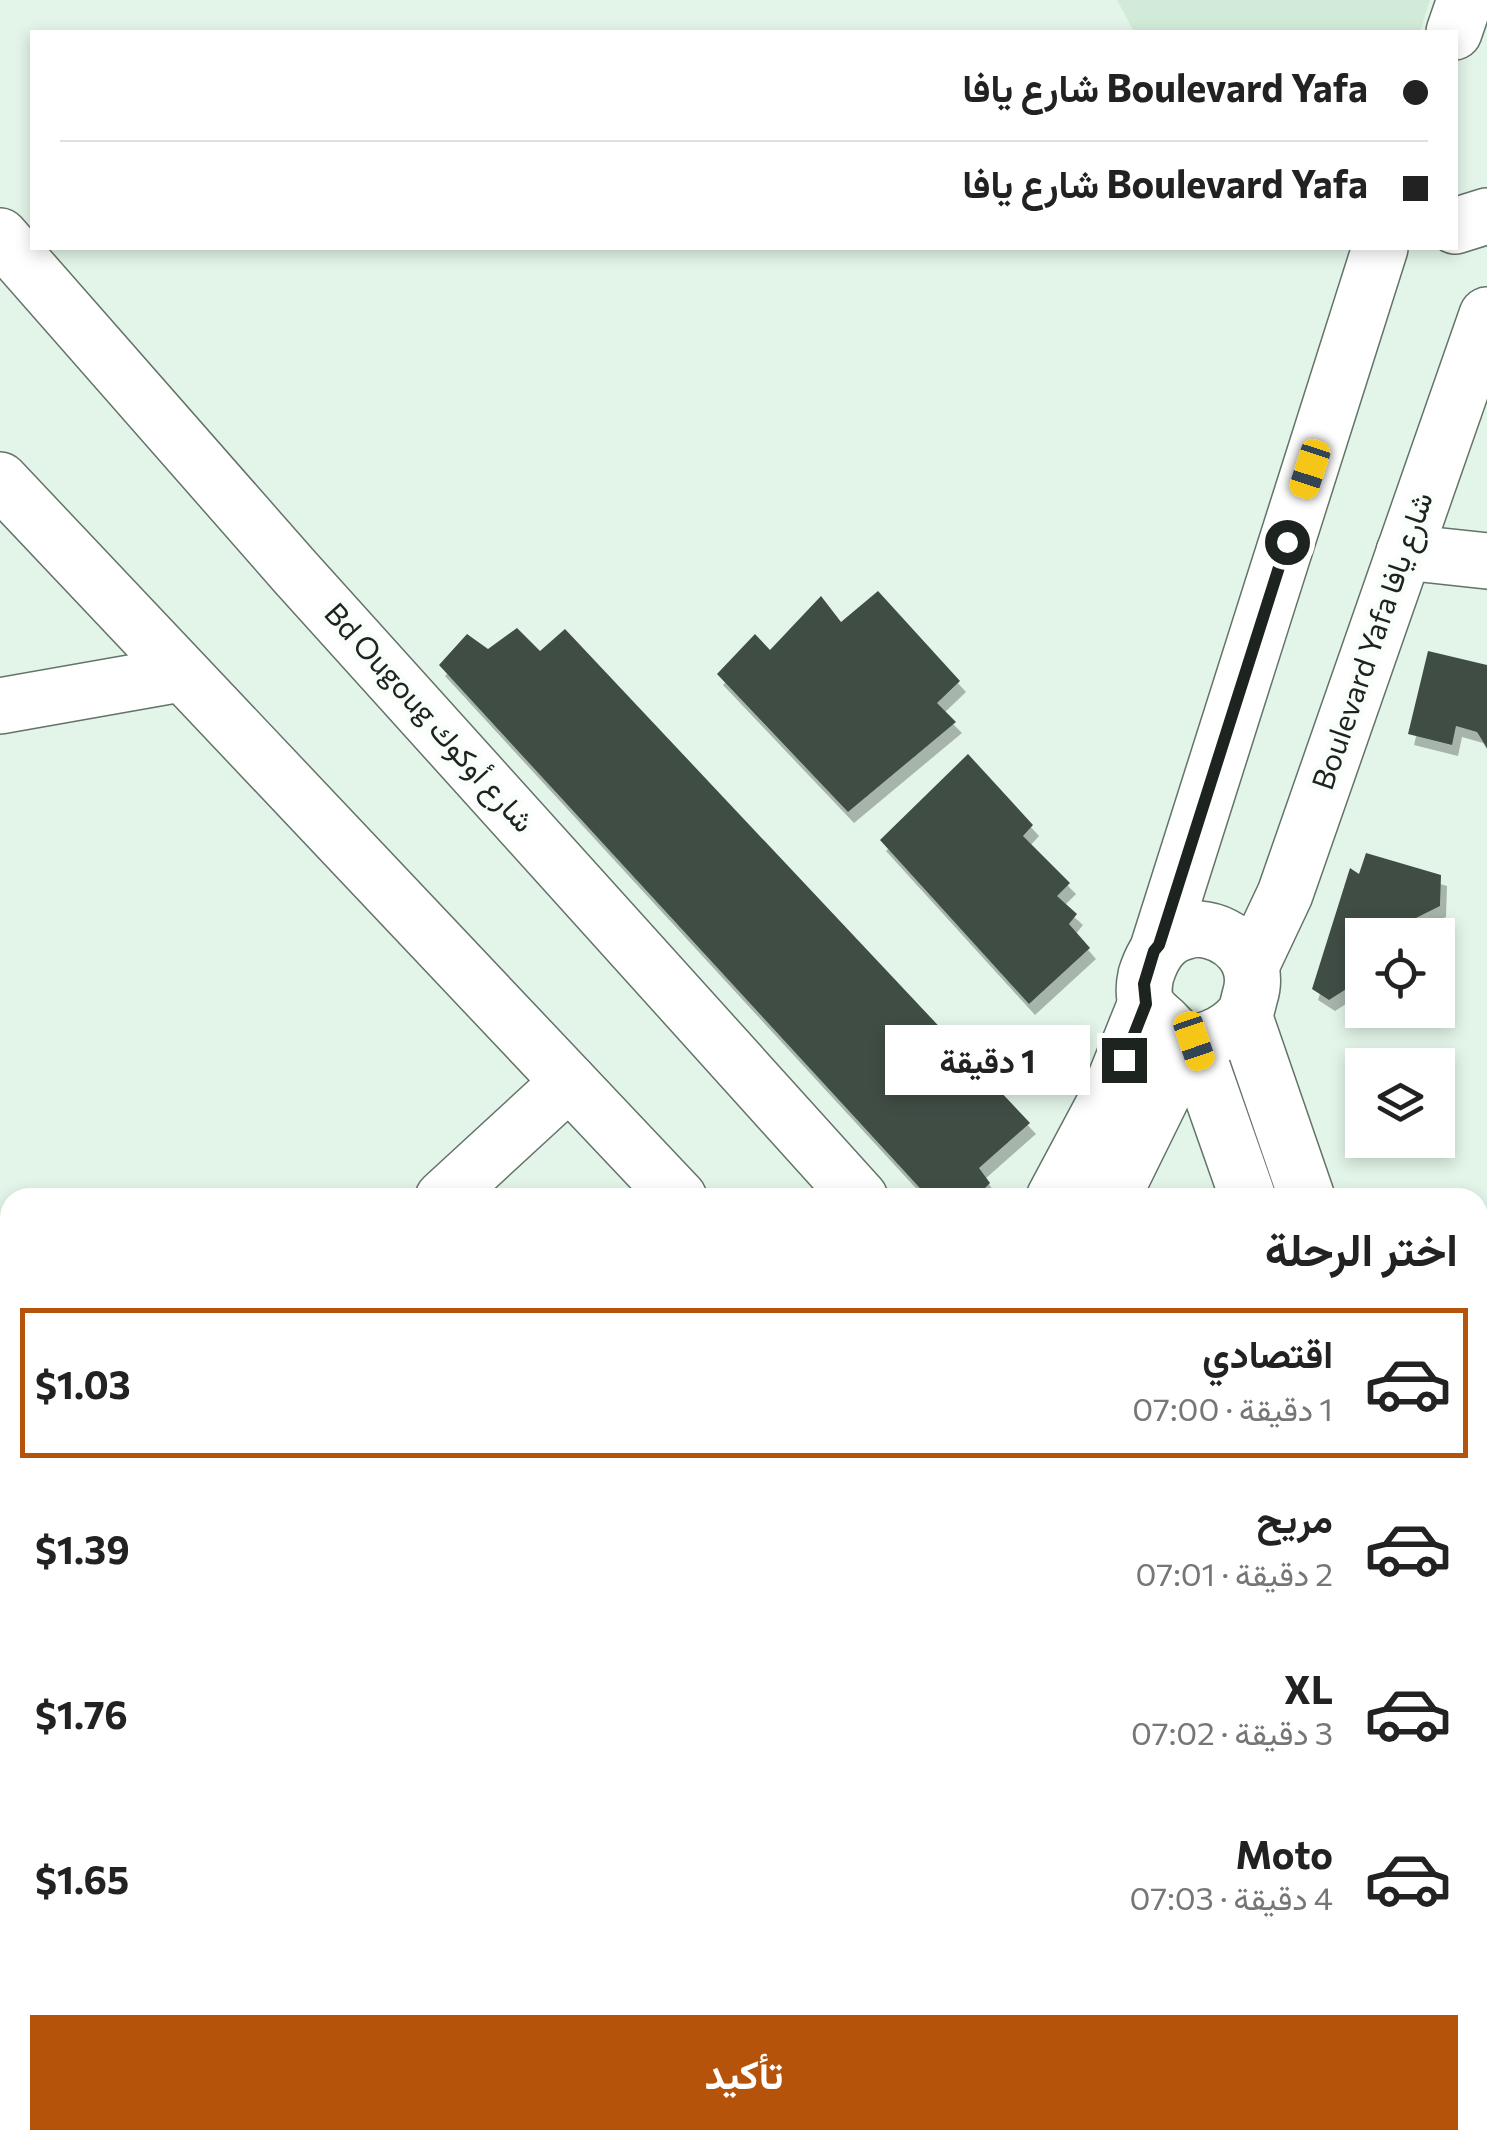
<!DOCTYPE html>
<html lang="ar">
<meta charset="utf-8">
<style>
body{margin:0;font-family:Commissioner,Vazirmatn,sans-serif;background:#f2f2f2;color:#222;direction:rtl;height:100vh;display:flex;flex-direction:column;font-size:38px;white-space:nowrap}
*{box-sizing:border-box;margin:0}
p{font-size:32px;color:#767676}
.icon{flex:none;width:55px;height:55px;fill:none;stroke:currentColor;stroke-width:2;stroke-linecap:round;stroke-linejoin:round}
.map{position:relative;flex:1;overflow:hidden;direction:ltr}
.details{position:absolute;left:0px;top:1188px;width:1488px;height:962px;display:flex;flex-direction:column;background:#fff;border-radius:30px 30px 0 0;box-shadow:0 5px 15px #0003;direction:rtl}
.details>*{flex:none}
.hud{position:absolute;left:30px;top:30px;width:1428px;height:220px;border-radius:0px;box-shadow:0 5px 15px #0003;direction:rtl;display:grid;align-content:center;height:220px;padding:0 30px;background:#fff}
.tools{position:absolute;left:1345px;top:918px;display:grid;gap:20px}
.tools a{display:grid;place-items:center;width:110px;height:110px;border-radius:0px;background:#fff;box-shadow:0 5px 15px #0003;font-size:50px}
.end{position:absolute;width:45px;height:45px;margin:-22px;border:12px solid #1d241f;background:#fff;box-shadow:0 0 0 5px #fff}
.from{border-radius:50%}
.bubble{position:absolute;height:70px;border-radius:0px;background:#fff;box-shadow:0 5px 15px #0003;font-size:32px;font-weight:700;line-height:70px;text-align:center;direction:rtl}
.car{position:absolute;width:30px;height:60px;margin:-30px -15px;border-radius:12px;box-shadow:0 0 8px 2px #0007;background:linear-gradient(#f5c518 24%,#345 0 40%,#f5c518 0 76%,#345 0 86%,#f5c518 0)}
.hud b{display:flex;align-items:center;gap:35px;height:95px;font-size:38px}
.hud b+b{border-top:2px solid #e0e0e0}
.hud i{width:25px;height:25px;background:#222}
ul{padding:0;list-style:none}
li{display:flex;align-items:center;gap:30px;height:150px;margin:0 20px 15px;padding:0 10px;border:5px solid transparent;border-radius:0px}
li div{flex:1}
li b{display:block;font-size:38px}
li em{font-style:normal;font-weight:700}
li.selected{border-color:#b45309}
li>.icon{width:90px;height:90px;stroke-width:1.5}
h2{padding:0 30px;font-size:45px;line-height:120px}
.primary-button{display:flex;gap:20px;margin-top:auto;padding:20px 30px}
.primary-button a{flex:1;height:115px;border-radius:0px;background:#b45309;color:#fff;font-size:40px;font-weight:700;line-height:115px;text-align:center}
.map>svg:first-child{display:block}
</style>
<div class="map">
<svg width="1487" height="2149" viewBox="0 0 1487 2149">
<defs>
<filter id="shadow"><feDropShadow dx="6" dy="11" stdDeviation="0" flood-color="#0004"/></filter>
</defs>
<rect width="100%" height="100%" fill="#e3f5e8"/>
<path fill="#d2ebd9" d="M 1117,0 L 1430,0 L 1420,32 L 1134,32 Z"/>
<g fill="#3f4e44" filter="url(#shadow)">
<path d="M 878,591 L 960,681 L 937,703 L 956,722 L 848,812 L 717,674 L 755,634 L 770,650 L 821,596 L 841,622 Z"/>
<path d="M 517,628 L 540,651 L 565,629 L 1030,1123 L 979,1168 L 990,1183 L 975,1198 L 929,1198 L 439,665 L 467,634 L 488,649 Z"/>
<path d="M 1428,651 L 1487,665 L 1487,748 L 1477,732 L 1456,726 L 1452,745 L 1408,734 Z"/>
<path d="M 968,754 L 1033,825 L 1023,836 L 1070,883 L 1057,896 L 1077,914 L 1069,924 L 1090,948 L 1029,1004 L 880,840 Z"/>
<path d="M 1366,853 L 1441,875 L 1440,906 L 1390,931 L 1392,935 L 1362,935 L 1362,979 L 1329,1000 L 1312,989 L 1350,868 L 1359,874 Z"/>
<path d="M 1049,2140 L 1137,2140 L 1140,2143 L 1143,2140 L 1256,2140 L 1246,2149 L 1037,2149 Z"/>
</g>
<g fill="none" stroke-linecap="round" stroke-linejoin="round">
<defs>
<g id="minor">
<path d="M 1454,32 L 1465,0"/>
<path d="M 1455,226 L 1487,216"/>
<path d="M 0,236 L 295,572 L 860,1198"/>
<path d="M 0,480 L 679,1198"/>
<path d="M 1404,552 L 1487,561"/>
<path d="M 0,706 L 181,674"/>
<path d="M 1199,929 C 1234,932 1261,961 1250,996 C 1248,1003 1247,1012 1242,1017 C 1229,1032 1199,1049 1180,1038 C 1174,1034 1168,1027 1163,1022 C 1157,1017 1151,1012 1147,1005 C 1143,996 1144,984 1146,975 C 1155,947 1168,932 1199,929 Z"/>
<path d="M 1159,945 L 1380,248"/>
<path d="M 1252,964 L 1285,894 L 1487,315"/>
<path d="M 1244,1015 L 1307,1198"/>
<path d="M 1193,1041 L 1248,1198"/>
<path d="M 443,1198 L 569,1082"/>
<path d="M 1054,1198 L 1109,1095 L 1146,1003"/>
<path d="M 1112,1198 L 1169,1082 L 1181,1039"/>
<path d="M 0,1585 L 10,1580"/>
<path d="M 1478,1695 L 1487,1722"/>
<path d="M 1478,1846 L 1487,1886"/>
<path d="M 809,2149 L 818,2140"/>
<path d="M 885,2149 L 894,2140"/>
</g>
<path id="major" d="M 1478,2137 L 1487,2127"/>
</defs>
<use href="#minor" stroke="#637368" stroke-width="58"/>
<use href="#major" stroke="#637368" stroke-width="58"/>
<use href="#minor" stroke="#fff" stroke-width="55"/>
<use href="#major" stroke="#fff" stroke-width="55"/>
</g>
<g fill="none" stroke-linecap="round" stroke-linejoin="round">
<path stroke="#1d241f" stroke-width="12" d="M 1124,1060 L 1146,1004 L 1144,984 L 1154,951 L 1159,945 L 1287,542"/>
</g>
<g text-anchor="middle" stroke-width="10" stroke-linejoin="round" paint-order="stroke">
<g font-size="30" fill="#1d241f" stroke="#fafefb">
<text transform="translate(1373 641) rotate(-71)" y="10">Boulevard Yafa شارع يافا</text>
<text transform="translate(429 718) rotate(48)" y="10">Bd Ougoug شارع أوكوك</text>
</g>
</g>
</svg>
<div class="tools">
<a><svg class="icon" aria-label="locate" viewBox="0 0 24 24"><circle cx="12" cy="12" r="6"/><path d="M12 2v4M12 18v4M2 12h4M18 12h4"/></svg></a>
<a><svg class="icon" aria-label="layers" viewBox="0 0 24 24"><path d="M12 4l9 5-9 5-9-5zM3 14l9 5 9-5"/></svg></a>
</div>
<i class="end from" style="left:1287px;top:542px"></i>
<i class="end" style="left:1124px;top:1060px"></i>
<div class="bubble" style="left:885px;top:1025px;width:205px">1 دقيقة</div>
<i class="car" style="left:1310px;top:469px;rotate:198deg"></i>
<i class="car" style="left:1194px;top:1041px;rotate:161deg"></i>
<div class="hud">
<b><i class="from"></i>Boulevard Yafa شارع يافا</b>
<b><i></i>Boulevard Yafa شارع يافا</b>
</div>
<section class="details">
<h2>اختر الرحلة</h2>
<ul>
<li class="selected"><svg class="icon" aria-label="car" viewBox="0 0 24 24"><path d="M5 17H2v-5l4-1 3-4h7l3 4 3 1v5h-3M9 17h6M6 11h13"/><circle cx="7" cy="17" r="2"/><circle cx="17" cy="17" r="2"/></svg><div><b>اقتصادي</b><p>1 دقيقة · 07:00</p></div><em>$1.03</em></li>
<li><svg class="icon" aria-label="car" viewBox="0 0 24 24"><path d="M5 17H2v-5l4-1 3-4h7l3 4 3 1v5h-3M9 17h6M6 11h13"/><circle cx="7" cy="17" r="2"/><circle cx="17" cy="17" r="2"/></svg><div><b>مريح</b><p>2 دقيقة · 07:01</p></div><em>$1.39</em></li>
<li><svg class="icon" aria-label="car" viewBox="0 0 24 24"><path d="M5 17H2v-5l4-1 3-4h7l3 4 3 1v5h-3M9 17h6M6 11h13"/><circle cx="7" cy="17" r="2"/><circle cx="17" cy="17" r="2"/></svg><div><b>XL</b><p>3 دقيقة · 07:02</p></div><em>$1.76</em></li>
<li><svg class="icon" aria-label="car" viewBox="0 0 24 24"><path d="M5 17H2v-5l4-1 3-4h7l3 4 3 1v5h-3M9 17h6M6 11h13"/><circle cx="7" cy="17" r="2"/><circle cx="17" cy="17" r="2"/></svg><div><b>Moto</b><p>4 دقيقة · 07:03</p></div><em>$1.65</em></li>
</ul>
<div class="primary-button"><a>تأكيد</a></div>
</section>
</div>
